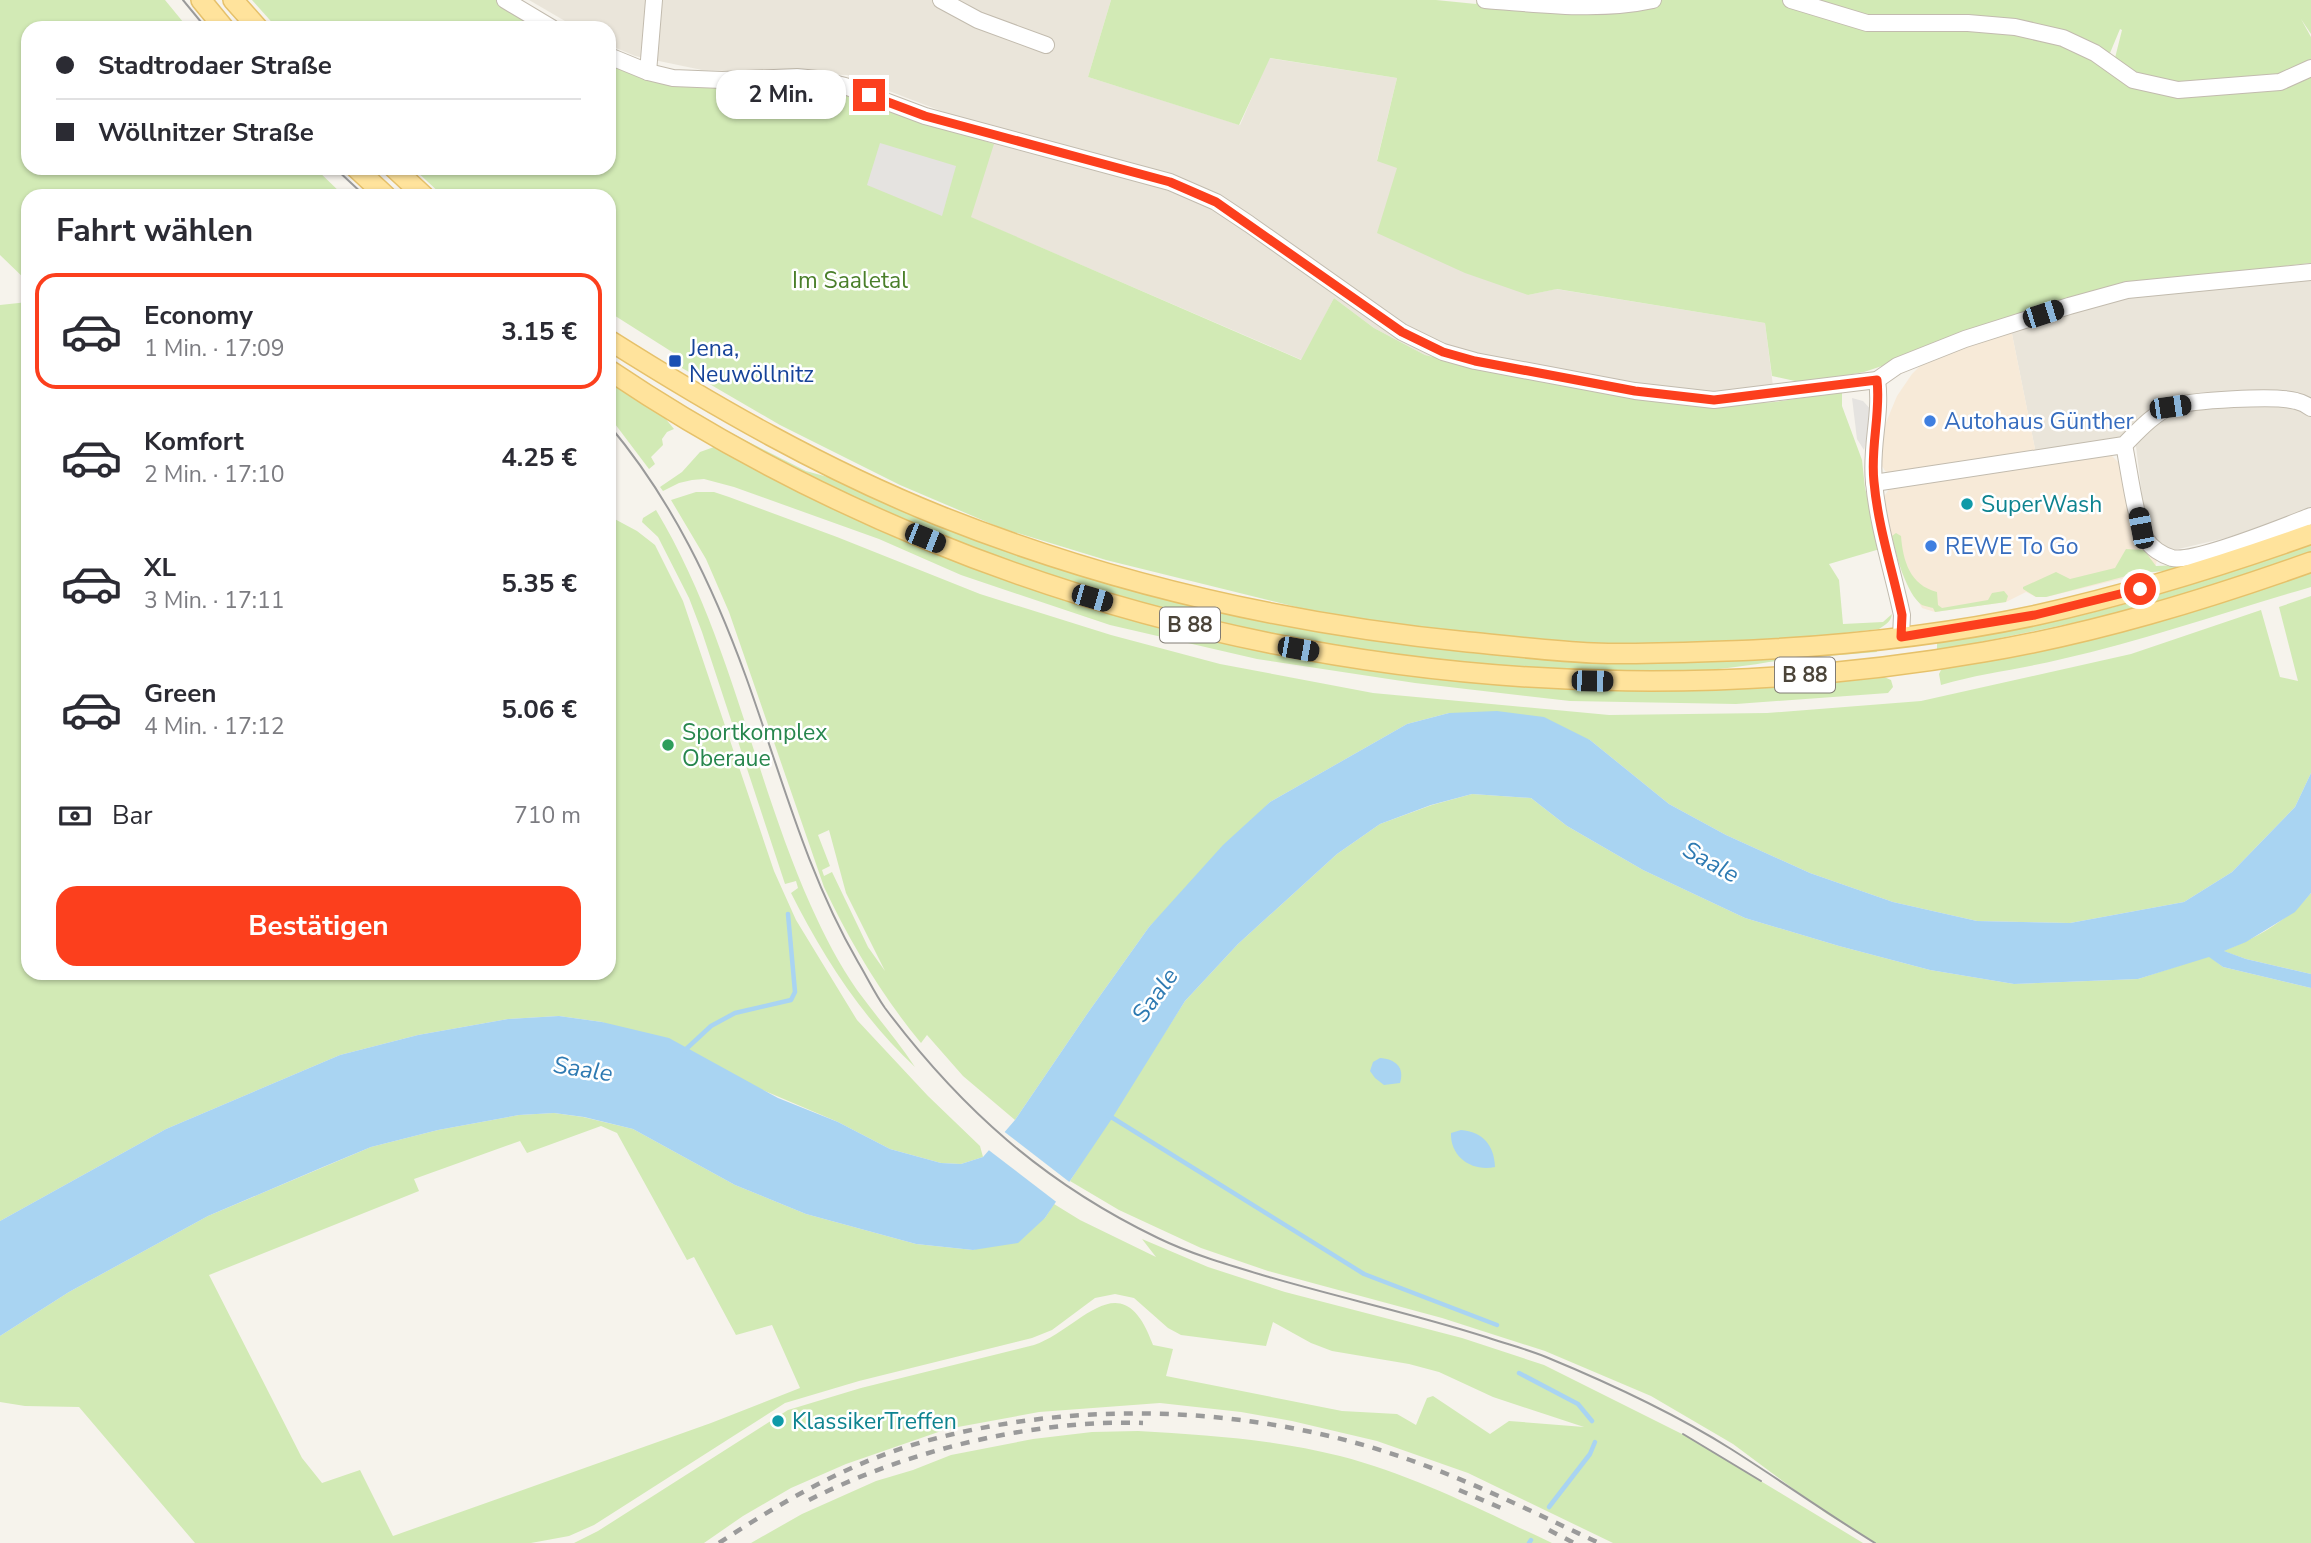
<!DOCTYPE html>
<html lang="de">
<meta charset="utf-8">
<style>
body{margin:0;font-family:"Nunito Sans",sans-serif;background:#f2f2f3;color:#2b2b33;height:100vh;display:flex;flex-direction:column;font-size:26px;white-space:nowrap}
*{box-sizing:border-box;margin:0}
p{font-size:23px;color:#7c7c81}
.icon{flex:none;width:38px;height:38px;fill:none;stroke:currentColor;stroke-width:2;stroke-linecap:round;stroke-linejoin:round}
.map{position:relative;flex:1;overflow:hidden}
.details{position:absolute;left:21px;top:189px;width:595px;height:791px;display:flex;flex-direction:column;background:#fff;border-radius:21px;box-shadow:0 2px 5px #0004}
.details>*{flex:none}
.guide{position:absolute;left:21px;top:21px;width:595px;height:154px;border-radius:21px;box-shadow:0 2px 5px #0004;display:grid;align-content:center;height:154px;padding:0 35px;background:#fff}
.end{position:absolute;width:32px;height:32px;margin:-16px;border:9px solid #fc3f1d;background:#fff;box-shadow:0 0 0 4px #fff}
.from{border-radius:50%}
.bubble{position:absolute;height:49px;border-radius:21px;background:#fff;box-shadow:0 2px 5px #0004;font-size:23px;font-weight:700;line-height:49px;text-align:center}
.car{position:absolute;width:21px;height:42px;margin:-21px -10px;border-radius:9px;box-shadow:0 0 5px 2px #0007;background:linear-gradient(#222 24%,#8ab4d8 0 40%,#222 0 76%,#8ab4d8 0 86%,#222 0)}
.guide b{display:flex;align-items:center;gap:24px;height:66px;font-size:26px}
.guide b+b{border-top:2px solid #e1e1e2}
.guide i{width:18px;height:18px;background:#2b2b33}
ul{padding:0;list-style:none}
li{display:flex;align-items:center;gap:21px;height:116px;margin:0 14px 10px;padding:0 21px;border:4px solid transparent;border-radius:21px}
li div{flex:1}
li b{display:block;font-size:26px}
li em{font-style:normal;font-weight:700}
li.selected{border-color:#fc3f1d}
li>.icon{width:63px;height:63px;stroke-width:1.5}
h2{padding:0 35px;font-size:32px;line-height:84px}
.pay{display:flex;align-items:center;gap:18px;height:77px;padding:0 35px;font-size:26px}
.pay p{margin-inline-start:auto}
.button{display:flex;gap:14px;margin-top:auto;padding:14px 35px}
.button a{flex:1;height:80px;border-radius:21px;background:#fc3f1d;color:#fff;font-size:28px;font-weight:700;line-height:80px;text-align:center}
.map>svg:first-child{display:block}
</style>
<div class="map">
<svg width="2311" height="1543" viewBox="0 0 2311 1543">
<rect width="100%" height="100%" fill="#f6f3ec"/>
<g fill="#eae5da">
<path d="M 529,0 L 1111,0 L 1088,77 L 1240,125 L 1269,58 L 1397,78 L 1377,160 L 1397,167 L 1528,295 L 1556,289 L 1765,323 L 1775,402 L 1715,406 L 1509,375 L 1425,355 L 1374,328 L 1334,298 L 1302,360 L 970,217 L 996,132 L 847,75 L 702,70 L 635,56 L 609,45 L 609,28 L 577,28 Z"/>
<path d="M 2311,277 L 2311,510 L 2230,537 L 2174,550 L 2164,546 L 2153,537 L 2145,520 L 2135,438 L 2036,454 L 2011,329 L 2108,299 Z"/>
</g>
<g fill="#f7ead8">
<path d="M 2011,329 L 2036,454 L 1891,474 L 1885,471 L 1879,461 L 1880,437 L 1897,396 L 1912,374 L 1922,364 Z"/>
<path d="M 2105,454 L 2112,456 L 2122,466 L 2158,557 L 2154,571 L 2046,597 L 2036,597 L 2026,592 L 2006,602 L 1935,612 L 1922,608 L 1903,572 L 1894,548 L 1883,498 L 1889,489 Z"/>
</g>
<g fill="#d2eab5" fill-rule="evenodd">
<path d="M 0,0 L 165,0 L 188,28 L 28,28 L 28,168 L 315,168 L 344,196 L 28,196 L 28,282 L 0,255 Z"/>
<path d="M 252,0 L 499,0 L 545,28 L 277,28 Z"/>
<path d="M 1111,0 L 1436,0 L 1476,4 L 1477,0 L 1785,0 L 1866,26 L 1967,26 L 2062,41 L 2112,70 L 2122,30 L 2120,29 L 2110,53 L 2058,30 L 1886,19 L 1855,14 L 1809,0 L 2311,0 L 2311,34 L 2301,19 L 2311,37 L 2311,263 L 2128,284 L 1864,372 L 1804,383 L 1772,376 L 1765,323 L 1557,289 L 1528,295 L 1465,273 L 1377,233 L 1397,168 L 1377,161 L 1397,78 L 1270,58 L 1239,125 L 1088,77 Z"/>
<path d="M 609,61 L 642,75 L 721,89 L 721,92 L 841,93 L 994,144 L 971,217 L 1301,360 L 1334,298 L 1374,328 L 1425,355 L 1509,375 L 1715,406 L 1775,402 L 1842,392 L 1842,406 L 1862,460 L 1865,488 L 1880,549 L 1829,564 L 1839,580 L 1843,624 L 1883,622 L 1892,614 C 1891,622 1885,625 1879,629 L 1758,643 L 1538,643 L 1329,615 L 1106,560 L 1001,528 L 900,485 L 780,425 L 682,368 L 680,357 L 609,312 L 609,196 L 443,196 L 413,168 L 609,168 Z"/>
<path d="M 28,302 L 28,973 L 609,973 L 609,516 L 637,531 L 655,545 L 683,601 L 774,871 L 796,920 L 857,1020 L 928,1096 L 980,1146 L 983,1157 L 961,1164 L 941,1163 L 890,1149 L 838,1122 L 602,1022 L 559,1016 L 508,1019 L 418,1035 L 340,1055 L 166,1129 L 0,1221 L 0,305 Z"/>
<path d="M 609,381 L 665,418 L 674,429 L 667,432 L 662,439 L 663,445 L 651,457 L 655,464 L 649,469 L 609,416 Z"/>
<path d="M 727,431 L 806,471 L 835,479 L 986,543 L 1454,649 L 1876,648 L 1877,652 C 1841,655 1805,657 1769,662 C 1734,668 1699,672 1662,672 C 1339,673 1008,592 727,431 Z"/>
<path d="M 714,447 L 820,500 L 973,565 L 1119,616 L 1264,651 L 1421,675 L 1576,689 L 1727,688 L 1882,676 L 1891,680 L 1893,687 L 1888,693 L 1736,704 L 1570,701 L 1415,683 L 1257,659 L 1110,625 L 961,575 L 879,539 L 734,487 L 704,479 L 692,480 L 679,483 L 663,491 L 660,487 L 682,472 L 700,452 Z"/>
<path d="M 696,492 L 714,492 L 729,497 L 837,537 L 980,594 L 1111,635 L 1220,664 L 1373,693 L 1609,715 L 1767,713 L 1921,701 L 2131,654 L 2261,610 L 2280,677 L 2298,681 L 2279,607 L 2311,596 L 2311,773 L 2295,807 L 2232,872 L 2184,902 L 2070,923 L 1977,921 L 1893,902 L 1810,873 L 1726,835 L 1669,804 L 1590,740 L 1449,713 L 1407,724 L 1270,802 L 1149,927 L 1087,1014 L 1015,1120 L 963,1076 L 927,1035 L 921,1043 C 882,996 850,942 824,887 L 729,612 L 706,559 L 671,500 ZM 829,830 L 846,893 L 885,971 L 868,947 L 832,872 L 824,876 L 822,870 L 830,866 L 818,835 Z"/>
<path d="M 656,510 C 730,633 753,776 811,906 C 824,935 839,964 857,990 C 876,1016 897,1040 915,1067 C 863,1019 822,955 791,893 L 798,888 L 796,881 L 785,884 L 702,632 L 689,598 L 658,537 L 642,522 L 643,518 Z"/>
<path d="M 2311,523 L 2311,526 L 2182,569 L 2134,574 L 2046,597 L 2036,597 L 2023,589 L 2023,587 L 2056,572 L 2070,579 L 2115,568 L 2126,549 L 2144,550 L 2156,566 L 2181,565 Z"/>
<path d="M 1896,533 L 1901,536 C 1903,561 1910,585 1937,592 L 1938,605 L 1942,608 L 1988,600 L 1992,593 L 2004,591 L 2008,596 L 2006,602 L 1935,612 L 1933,608 C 1932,608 1922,605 1922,605 C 1907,595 1895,553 1892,536 Z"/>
<path d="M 2311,544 L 2311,552 L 2189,593 L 2097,618 L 1937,651 L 1937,641 L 1939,640 C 1967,636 1996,634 2023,628 C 2121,609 2217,578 2311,544 Z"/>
<path d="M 2311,573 L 2311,587 C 2228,611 2146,640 2062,659 C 2022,669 1981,673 1941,685 L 1939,674 L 1942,668 C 2068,651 2191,615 2311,573 Z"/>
<path d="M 1472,794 L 1531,798 L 1567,826 L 1643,870 L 1745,918 L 1839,946 L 1930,970 L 2014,984 L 2138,979 L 2209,956 L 2223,967 L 2311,988 L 2311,1543 L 1875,1543 L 1827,1514 L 1733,1444 L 1651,1396 L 1545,1351 L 1442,1318 L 1268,1271 L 1201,1248 L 1119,1210 L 1070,1181 L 1185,1001 L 1238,944 L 1337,854 L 1380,824 L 1432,805 Z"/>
<path d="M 2311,893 L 2311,974 L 2246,959 L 2223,951 C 2257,938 2288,920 2311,893 Z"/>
<path d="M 554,1113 L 583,1117 L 633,1129 L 735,1185 L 806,1214 L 916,1244 L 973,1250 L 1045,1218 L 1054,1204 L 1080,1220 L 1156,1257 L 1142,1239 L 1208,1267 L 1285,1292 L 1462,1338 L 1544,1365 L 1688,1437 L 1863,1543 L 1613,1543 L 1468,1473 L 1377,1441 L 1292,1421 L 1241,1412 L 1160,1403 L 1039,1412 L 947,1429 L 846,1464 L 791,1488 L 743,1516 L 704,1543 L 574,1543 L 598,1531 L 788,1410 L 861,1388 L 1034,1345 C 1081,1329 1122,1259 1153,1345 L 1173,1349 L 1166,1376 L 1342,1411 L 1397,1414 L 1416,1425 L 1427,1398 L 1433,1396 L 1490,1434 L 1509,1421 L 1584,1427 L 1493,1397 L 1439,1372 L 1409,1364 L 1332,1351 L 1311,1343 L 1273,1322 L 1266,1346 L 1181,1335 L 1168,1328 L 1134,1298 L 1115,1294 L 1095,1298 L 1052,1330 L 1032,1338 L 859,1381 L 785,1403 L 594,1525 L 569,1536 L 531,1543 L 195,1543 L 79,1407 L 25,1406 L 0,1402 L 0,1336 L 69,1292 L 208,1216 L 371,1147 L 438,1130 L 519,1115 ZM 601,1126 L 617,1133 L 687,1260 L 694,1257 L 736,1335 L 772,1325 L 800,1388 L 711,1423 L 393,1536 L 360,1470 L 322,1483 L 302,1458 L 209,1275 L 419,1191 L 414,1179 L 520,1141 L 527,1153 Z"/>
<path d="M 1138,1431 C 1206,1435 1273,1439 1340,1456 C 1414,1475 1483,1511 1552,1543 L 751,1543 L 802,1514 L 876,1481 L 913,1470 L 951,1455 L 1033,1439 L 1092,1432 Z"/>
</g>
<g fill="#e5e3e0">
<path d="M 880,143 L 956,166 L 942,216 L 867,185 Z"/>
<path d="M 1852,398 L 1863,401 L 1873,412 L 1864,450 L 1857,439 Z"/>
</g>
<g fill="#a9d4f2">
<path d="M 1497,711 L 1544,717 L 1590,740 L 1669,804 L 1726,835 L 1810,873 L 1893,902 L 1977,921 L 2070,923 L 2184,902 L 2232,872 L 2295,807 L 2311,773 L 2311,893 L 2295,912 L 2246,942 L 2224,951 L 2246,959 L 2311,974 L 2311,988 L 2223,967 L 2209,957 L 2138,979 L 2014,984 L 1930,970 L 1839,946 L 1745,918 L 1643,870 L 1567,826 L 1531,798 L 1472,794 L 1431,805 L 1380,824 L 1337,854 L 1238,944 L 1185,1001 L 1111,1120 L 1045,1218 L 1018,1243 L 973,1250 L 916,1244 L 806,1214 L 735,1185 L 633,1129 L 584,1117 L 554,1113 L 519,1115 L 438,1130 L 371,1147 L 323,1167 L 208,1216 L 69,1292 L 0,1336 L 0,1221 L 166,1129 L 340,1055 L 418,1035 L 508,1019 L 559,1016 L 602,1022 L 669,1038 L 778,1098 L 838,1122 L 890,1149 L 941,1163 L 961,1164 L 983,1157 L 1015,1120 L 1087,1014 L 1149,927 L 1223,845 L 1270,802 L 1407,724 L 1449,713 Z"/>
<path d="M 1380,1058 C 1395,1059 1405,1067 1400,1083 L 1384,1085 L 1375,1078 L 1370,1071 L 1373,1062 Z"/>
<path d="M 1461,1130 C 1483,1132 1494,1145 1495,1167 C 1472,1172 1450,1157 1451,1133 Z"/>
</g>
<path fill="#f6f3ec" d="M 1002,1130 L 1072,1184 L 1059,1204 L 986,1148 Z"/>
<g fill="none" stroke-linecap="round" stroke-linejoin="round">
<g stroke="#a9d4f2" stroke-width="4.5">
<path d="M 684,1051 L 711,1026 L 735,1013 L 791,1000 L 795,992 L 788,914"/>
<path d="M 1108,1115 L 1364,1274 L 1497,1325"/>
<path d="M 1519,1373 L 1578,1404 L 1592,1421"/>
<path d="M 1549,1507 L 1590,1454 L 1595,1442"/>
<path d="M 1529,1543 L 1531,1540"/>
</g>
<defs>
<g id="minor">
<path d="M 505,0 L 552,28"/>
<path d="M 941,0 L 978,20 L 1046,45"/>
<path d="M 1485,0 C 1541,4 1598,12 1653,0"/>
<path d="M 1791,0 L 1867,23 L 1968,23 L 2015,27 L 2063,38 L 2095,53 L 2133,80 L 2178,90 L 2280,82 L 2311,68"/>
<path d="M 609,56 L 648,72 L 673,78 L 722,80 L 797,77 L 817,79 L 845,86 L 925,116 L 1170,182 L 1216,202 L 1249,224 L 1402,332 L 1443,352 L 1475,361 L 1635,391 L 1714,400 L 1877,380 L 1897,366 L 1965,339 L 2069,306 L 2127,290 L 2311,272"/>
<path d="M 648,72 L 654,0"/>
<path d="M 1877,380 C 1882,414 1870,447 1874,482 C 1878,527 1893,572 1902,615 L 1901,637"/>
<path d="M 2124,445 C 2129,468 2135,520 2146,539 C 2151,548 2162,555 2172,558 C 2195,563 2285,526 2311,516"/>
<path d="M 1874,483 L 2124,445 C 2136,433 2155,412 2171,407 C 2190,400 2277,395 2296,401 C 2301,402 2307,405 2311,408"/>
</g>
<g id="major">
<path d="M 201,0 L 224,28"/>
<path d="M 233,0 L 258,28"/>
<path d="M 356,168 L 386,196"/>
<path d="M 394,168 L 424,196"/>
<path d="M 609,340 C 715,407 823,469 940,516 C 1111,584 1285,624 1468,642 C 1510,646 1551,651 1593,653 C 1646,655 1700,652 1754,650 C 1848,645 1944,635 2037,615 C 2131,594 2221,566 2311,534"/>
<path d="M 609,370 C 1009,639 1512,735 1984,652 C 2096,633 2204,600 2311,562"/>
</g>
</defs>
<use href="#minor" stroke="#c2bbae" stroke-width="18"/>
<use href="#major" stroke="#e6c16a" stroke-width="22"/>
<use href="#minor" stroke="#fff" stroke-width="16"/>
<use href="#major" stroke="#ffe39c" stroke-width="19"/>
<g stroke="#9a9a9a" stroke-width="2">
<path d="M 183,0 L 206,28"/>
<path d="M 335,168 L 365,196"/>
<path d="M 609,425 C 672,500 713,586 746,677 C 781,774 806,872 858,962 C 867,977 875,994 885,1008 C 961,1109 1044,1183 1158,1238 C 1193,1255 1232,1266 1269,1277 C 1341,1298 1414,1314 1486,1337 C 1506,1344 1527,1349 1546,1357 C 1609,1383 1674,1413 1731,1449 C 1780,1480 1826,1513 1875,1543"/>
<path d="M 1683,1434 L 1761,1481"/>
</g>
<g stroke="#9a9a9a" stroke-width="4.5" stroke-dasharray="9 9" stroke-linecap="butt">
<path d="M 1459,1490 L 1508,1511"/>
<path d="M 809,1500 C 906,1451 1033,1419 1143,1423"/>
<path d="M 1549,1530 L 1574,1543"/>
<path d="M 719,1543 C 783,1501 852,1461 926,1441 C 1082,1398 1259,1406 1410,1460 C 1475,1483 1537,1514 1599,1543"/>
</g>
</g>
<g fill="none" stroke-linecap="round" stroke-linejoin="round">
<path stroke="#fc3f1d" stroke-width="9" d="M 869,95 L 925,116 L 1170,182 L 1216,202 L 1402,332 L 1443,352 L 1475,361 L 1635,391 L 1714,400 L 1877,380 C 1881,414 1870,447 1874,482 C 1878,527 1893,572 1902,615 L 1901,637 L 2035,615 L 2140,589"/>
</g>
<rect fill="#1a4fb4" stroke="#fff" stroke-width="2.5" x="668" y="354" width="14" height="14" rx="3.5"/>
<g fill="#3f7fe0" stroke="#fff" stroke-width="2.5">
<circle cx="1930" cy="421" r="7"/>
<circle cx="1931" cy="546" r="7"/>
</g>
<g fill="#0f9aa8" stroke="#fff" stroke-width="2.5">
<circle cx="1967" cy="504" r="7"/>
<circle cx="778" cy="1421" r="7"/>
</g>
<circle fill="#2e9e5b" stroke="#fff" stroke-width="2.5" cx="668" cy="745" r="7"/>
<g text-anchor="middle" stroke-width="5" stroke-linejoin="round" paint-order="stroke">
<g fill="#fff" stroke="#817c74" stroke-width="2">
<rect x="1160" y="607.5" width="60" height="35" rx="5"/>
<rect x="1775" y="657.5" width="60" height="35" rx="5"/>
</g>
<g font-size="21" font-weight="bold" fill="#4b4439">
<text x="1190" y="632">B 88</text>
<text x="1805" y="682">B 88</text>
</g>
<g font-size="23" fill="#4a7f2a" stroke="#fff">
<text x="850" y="288">Im Saaletal</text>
</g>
<g font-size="23" fill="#164399" stroke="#fff" text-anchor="start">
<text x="689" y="356">Jena,<tspan x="689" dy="26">Neuwöllnitz</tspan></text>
</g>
<g font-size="23" fill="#366cbe" stroke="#fff" text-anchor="start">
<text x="1944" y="429">Autohaus Günther</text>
<text x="1945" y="554">REWE To Go</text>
</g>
<g font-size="23" fill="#0d838f" stroke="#fff" text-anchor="start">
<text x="1981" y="512">SuperWash</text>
<text x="792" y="1429">KlassikerTreffen</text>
</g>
<g font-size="23" fill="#27864d" stroke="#fff" text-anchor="start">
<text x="682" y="740">Sportkomplex<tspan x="682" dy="26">Oberaue</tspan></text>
</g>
<g font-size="24" font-style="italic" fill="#2e7ab2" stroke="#fff">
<text transform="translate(1711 862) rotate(29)" y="8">Saale</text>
<text transform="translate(1155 995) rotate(-54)" y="8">Saale</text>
<text transform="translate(583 1069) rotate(9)" y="8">Saale</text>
</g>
</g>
</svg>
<i class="end from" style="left:2140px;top:589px"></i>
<i class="end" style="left:869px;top:95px"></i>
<div class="bubble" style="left:716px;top:70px;width:130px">2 Min.</div>
<i class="car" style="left:2043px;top:314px;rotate:72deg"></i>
<i class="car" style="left:2170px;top:407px;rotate:82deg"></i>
<i class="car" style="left:2141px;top:528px;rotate:349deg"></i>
<i class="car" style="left:925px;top:538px;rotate:112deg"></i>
<i class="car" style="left:1092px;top:598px;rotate:106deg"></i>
<i class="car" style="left:1298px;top:649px;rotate:100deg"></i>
<i class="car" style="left:1592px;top:681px;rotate:91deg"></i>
<div class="guide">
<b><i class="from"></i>Stadtrodaer Straße</b>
<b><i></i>Wöllnitzer Straße</b>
</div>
<section class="details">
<h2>Fahrt wählen</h2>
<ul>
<li class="selected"><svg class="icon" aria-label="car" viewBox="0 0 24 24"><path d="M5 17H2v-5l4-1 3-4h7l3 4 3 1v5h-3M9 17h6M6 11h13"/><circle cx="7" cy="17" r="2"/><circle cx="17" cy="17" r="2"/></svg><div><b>Economy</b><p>1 Min. · 17:09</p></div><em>3.15 €</em></li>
<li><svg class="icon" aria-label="car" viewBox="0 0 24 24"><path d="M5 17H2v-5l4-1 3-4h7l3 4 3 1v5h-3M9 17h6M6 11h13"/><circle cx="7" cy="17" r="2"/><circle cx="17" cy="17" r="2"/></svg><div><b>Komfort</b><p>2 Min. · 17:10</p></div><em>4.25 €</em></li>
<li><svg class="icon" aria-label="car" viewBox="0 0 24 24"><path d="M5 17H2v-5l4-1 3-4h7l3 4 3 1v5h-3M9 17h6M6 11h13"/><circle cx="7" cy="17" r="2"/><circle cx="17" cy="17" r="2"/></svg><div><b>XL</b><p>3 Min. · 17:11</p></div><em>5.35 €</em></li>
<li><svg class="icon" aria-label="car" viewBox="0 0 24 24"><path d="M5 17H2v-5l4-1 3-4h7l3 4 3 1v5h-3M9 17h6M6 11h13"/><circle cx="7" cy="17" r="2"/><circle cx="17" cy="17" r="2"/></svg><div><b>Green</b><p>4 Min. · 17:12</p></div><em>5.06 €</em></li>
</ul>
<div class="pay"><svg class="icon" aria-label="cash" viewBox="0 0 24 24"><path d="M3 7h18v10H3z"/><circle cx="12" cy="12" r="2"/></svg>Bar<p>710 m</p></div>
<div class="button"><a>Bestätigen</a></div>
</section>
</div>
